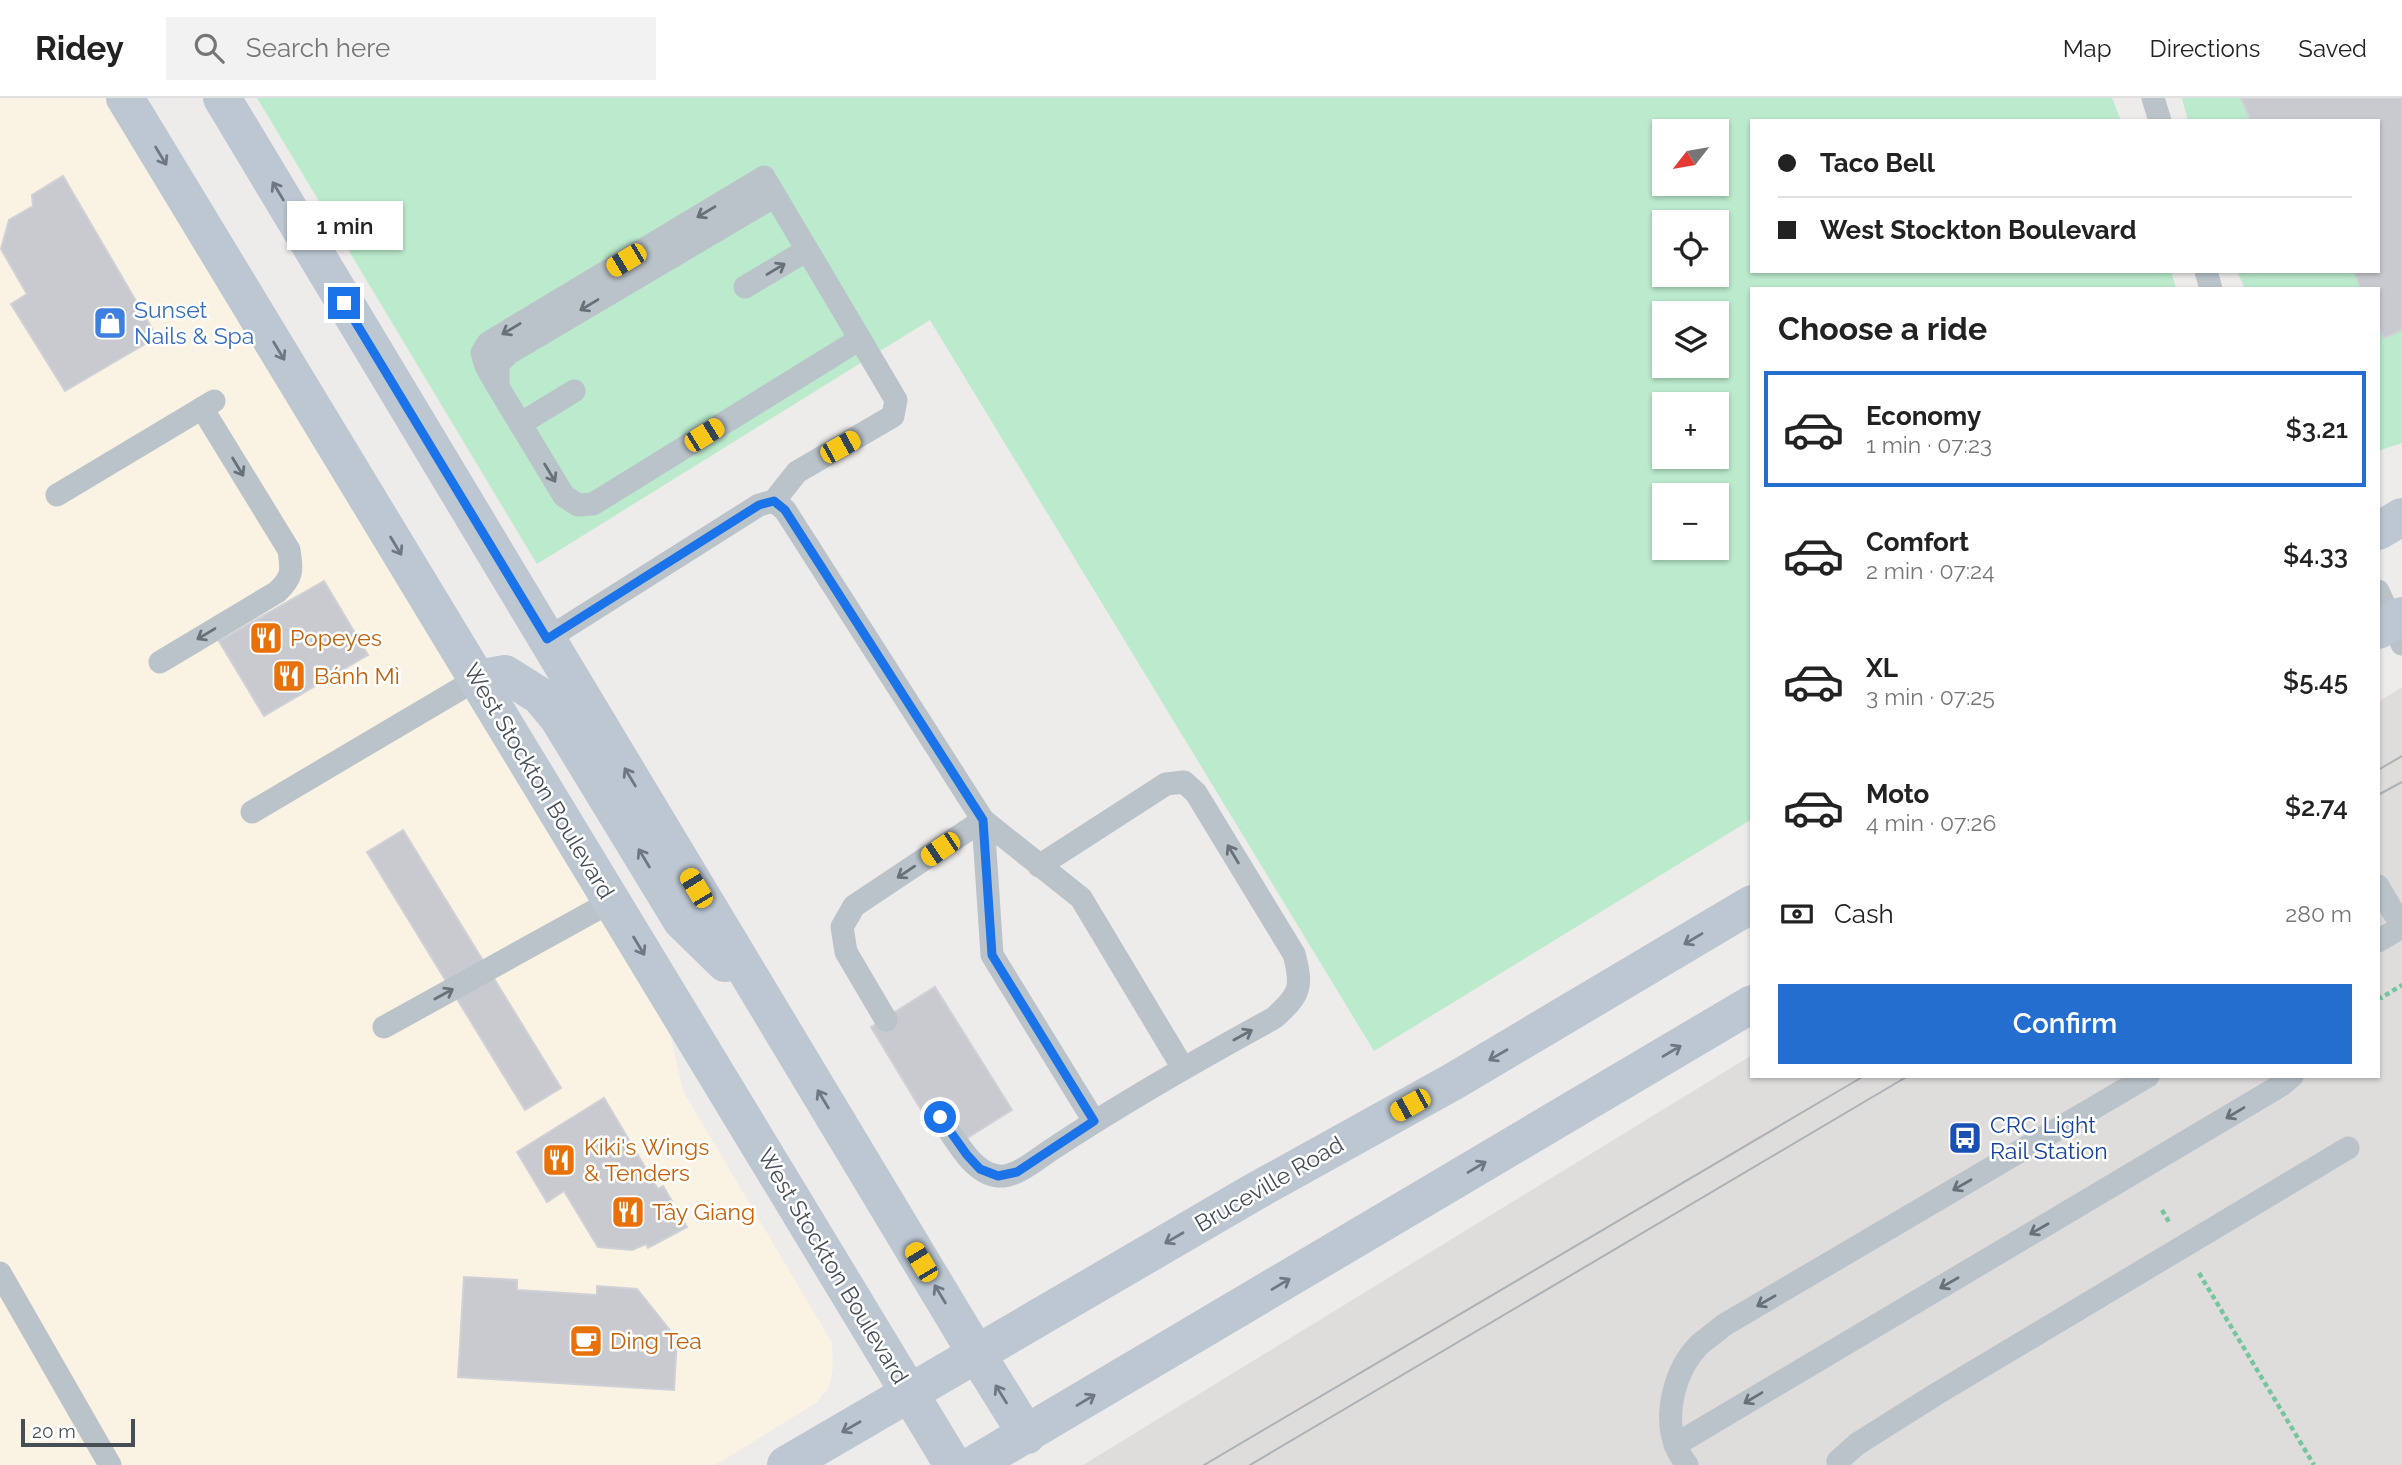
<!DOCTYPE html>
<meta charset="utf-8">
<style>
body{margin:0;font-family:Raleway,sans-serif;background:#f2f2f2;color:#222;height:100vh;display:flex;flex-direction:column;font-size:26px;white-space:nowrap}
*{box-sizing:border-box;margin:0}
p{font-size:23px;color:#767676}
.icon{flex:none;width:38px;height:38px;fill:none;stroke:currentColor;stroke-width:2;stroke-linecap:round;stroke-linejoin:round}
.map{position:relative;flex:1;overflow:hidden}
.details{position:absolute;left:1750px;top:189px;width:630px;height:791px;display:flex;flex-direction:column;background:#fff;border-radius:0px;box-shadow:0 2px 5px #0004}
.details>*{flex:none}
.hud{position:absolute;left:1750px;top:21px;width:630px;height:154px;border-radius:0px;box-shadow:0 2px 5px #0004;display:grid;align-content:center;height:154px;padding:0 28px;background:#fff}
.needle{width:46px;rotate:239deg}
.buttons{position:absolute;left:1652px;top:21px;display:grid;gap:14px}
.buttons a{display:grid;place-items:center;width:77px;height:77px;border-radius:0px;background:#fff;box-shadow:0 2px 5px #0004;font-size:35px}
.scale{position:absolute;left:21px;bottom:18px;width:114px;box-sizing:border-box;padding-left:7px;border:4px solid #454e57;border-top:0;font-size:19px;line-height:24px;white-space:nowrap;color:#454e57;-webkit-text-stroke:5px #fff;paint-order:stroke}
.end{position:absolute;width:32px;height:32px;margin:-16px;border:9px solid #1a73e8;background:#fff;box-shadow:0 0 0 4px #fff}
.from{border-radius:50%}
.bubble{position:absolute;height:49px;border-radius:0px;background:#fff;box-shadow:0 2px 5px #0004;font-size:23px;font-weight:600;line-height:49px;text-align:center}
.car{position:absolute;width:21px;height:42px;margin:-21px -10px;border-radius:9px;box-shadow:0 0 5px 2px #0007;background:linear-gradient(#f5c518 24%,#345 0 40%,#f5c518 0 76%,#345 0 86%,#f5c518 0)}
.hud b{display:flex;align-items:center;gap:24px;height:66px;font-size:26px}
.hud b+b{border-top:2px solid #e0e0e0}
.hud i{width:18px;height:18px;background:#222}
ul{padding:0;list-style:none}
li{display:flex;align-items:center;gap:21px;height:116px;margin:0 14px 10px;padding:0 14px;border:4px solid transparent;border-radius:0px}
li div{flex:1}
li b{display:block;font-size:26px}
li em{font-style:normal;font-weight:600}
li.on{border-color:#246ecf}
li>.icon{width:63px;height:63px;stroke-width:1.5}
h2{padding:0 28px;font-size:32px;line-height:84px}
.pay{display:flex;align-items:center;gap:18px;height:77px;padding:0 28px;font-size:26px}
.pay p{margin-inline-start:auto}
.cta{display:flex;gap:14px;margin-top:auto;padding:14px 28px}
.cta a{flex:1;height:80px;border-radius:0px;background:#246ecf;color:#fff;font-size:28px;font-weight:600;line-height:80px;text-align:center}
header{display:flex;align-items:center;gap:42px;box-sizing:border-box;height:98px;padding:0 35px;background:#fff;border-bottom:2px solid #e0e0e0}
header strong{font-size:33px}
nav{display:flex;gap:38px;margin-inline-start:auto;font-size:24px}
.search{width:490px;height:63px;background:#f2f2f2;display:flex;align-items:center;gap:18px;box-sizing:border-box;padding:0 24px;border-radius:0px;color:#767676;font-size:26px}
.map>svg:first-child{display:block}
</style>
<header>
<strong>Ridey</strong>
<div class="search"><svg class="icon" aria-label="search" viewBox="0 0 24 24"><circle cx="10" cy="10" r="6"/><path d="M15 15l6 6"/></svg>Search here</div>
<nav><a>Map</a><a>Directions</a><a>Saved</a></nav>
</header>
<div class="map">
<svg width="2402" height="1367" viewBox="0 0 2402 1367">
<rect width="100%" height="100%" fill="#eeebeb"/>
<path fill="#faf3e3" d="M 0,0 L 108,0 L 666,919 L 683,993 L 832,1245 L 833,1270 L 829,1289 L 816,1305 L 715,1367 L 0,1367 Z"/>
<path fill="#dfdcdc" d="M 2402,589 L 2402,1367 L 1083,1367 L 1752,957 L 1752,978 L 2378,978 L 2378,604 Z"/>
<g fill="#bbeacd" fill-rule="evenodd">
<path d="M 257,0 L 2112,0 L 2121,23 L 1752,23 L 1752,173 L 2171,173 L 2176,191 L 1752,191 L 1752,721 L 1374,953 L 930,222 L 537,466 ZM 1664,33 L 1717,33 L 1717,86 L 1664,86 ZM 1664,124 L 1717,124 L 1717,177 L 1664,177 ZM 1664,215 L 1717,215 L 1717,268 L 1664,268 ZM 1664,306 L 1717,306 L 1717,359 L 1664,359 ZM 1664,397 L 1717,397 L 1717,450 L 1664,450 Z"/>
<path d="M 2182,0 L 2402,0 L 2402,345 L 2378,353 L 2378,191 L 2245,191 L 2237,173 L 2378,173 L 2378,23 L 2188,23 Z"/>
</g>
<g fill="#c8cad0" stroke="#cfd1d7" stroke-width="2">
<path d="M 2241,0 L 2402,0 L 2402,232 L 2384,240 L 2378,228 L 2378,191 L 2361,191 L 2354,173 L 2378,173 L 2378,23 L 2251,23 Z"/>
<path d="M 63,78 L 157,239 L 65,293 L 11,206 L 27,196 L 1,151 L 9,122 L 33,108 L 32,97 Z"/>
<path d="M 324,483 L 368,557 L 264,618 L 219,543 Z"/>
<path d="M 403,732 L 561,990 L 525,1012 L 367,754 Z"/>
<path d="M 935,889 L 1012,1012 L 967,1040 L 944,1003 L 923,1015 L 871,929 Z"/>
<path d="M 604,1000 L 658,1091 L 663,1088 L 687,1129 L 648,1150 L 646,1146 L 632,1152 L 598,1149 L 564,1093 L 547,1104 L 517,1054 Z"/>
<path d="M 464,1179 L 517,1182 L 517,1192 L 597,1197 L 597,1188 L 637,1191 L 677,1241 L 674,1292 L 458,1279 Z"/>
</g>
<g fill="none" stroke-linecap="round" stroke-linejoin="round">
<g stroke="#75c69e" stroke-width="4.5" stroke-dasharray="5 3.5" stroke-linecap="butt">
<path d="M 2378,898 L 2381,900 L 2402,887"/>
<path d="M 2162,1112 L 2169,1124"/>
<path d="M 2199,1175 L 2314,1367"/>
</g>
<g stroke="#bac3ca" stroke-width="23">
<path d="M 2153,0 L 2160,23"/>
<path d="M 2206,173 L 2211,191"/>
<path d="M 745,189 L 807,152"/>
<path d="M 496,286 L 486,268 L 482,255 L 488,245 L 764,79 L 860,241"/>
<path d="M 520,326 L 574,293"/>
<path d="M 57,397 L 214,303"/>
<path d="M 774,403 L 797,374 L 893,318 L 896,302 L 860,241 L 593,406 L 578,407 L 564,398 L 498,289 L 498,266 L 509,255 L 775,98"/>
<path d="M 2378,493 L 2402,546"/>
<path d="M 547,541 L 759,407 L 774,403 L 785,412 L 983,722 L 1081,800 L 1183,970"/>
<path d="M 160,564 L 277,494 C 293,479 292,473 289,452 L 202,310"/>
<path d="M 252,714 L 477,581"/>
<path d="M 983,722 L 992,857 L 1094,1023"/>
<path d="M 2378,788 L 2402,829 L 2378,843"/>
<path d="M 886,922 L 846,854 L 842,829 L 854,808 L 983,722"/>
<path d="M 384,929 L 612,803"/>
<path d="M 940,1019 C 954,1038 971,1075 998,1078 C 1017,1080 1039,1059 1054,1050 C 1125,1003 1199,961 1274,920 C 1300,897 1303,889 1294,856 L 1196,695 L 1184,684 L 1166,686 L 1039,768"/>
<path d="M 0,1175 L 110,1367"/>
<path d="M 1675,1347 L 2283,986 L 2292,978"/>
<path d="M 1838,1363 L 1857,1346 L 1938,1295 L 2348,1050"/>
<path d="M 1687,1367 C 1683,1361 1678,1355 1676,1348 C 1663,1317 1675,1271 1699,1247 C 1707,1240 1716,1234 1724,1227 L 2148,978"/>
</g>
<g stroke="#bcc7d2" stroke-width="38">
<path d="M 125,0 L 953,1367"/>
<path d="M 222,0 L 976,1255 L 1027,1337"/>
<path d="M 2378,433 L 2402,419"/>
<path d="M 2378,532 L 2402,518"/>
<path d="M 477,581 L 505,576 L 540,598 L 559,621 L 682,823 L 725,865"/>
<path d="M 786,1367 L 1254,1094 L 1454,983 L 1752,806"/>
<path d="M 973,1367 L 1752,906"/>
</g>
<g stroke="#aeb1b5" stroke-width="2">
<path d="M 2378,672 L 2402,658"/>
<path d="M 2378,697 L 2402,684"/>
<path d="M 1204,1367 L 1864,978"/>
<path d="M 1250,1367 L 1908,978"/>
</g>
</g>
<defs><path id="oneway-shaft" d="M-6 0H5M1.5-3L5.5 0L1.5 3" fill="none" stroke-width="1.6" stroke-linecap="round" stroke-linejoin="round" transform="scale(1.75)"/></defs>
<g stroke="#6f7882">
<use href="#oneway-shaft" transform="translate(161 58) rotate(59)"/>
<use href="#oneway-shaft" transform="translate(278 93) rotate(-121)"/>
<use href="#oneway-shaft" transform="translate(279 253) rotate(59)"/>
<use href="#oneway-shaft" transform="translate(396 448) rotate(59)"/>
<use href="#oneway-shaft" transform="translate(630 679) rotate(-121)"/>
<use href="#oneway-shaft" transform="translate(644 760) rotate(-121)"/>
<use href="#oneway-shaft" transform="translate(1693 841) rotate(149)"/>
<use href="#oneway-shaft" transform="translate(639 848) rotate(59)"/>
<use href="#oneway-shaft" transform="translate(1672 953) rotate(-31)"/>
<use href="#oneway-shaft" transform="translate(1498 957) rotate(150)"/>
<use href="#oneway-shaft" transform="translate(823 1001) rotate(-121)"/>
<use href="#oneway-shaft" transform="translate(1477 1069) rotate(-31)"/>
<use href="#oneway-shaft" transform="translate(1174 1140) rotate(150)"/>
<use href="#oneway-shaft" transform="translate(1281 1186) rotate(-31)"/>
<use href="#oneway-shaft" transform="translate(940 1196) rotate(-121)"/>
<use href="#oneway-shaft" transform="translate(1001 1296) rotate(-122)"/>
<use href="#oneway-shaft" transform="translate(1086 1302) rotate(-31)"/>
<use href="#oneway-shaft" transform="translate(851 1329) rotate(150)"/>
</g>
<g stroke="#68717a">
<use href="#oneway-shaft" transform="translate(706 114) rotate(149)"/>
<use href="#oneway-shaft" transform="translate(776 171) rotate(-31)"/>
<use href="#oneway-shaft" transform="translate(589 207) rotate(149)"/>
<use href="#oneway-shaft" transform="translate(511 231) rotate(149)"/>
<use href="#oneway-shaft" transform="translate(238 369) rotate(59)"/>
<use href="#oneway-shaft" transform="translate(550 375) rotate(59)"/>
<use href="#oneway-shaft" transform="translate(206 536) rotate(149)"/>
<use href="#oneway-shaft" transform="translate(1233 756) rotate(-121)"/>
<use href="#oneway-shaft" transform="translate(906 774) rotate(146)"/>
<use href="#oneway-shaft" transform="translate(444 896) rotate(-29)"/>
<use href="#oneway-shaft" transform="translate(1243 937) rotate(-29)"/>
<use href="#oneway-shaft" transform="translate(2235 1015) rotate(149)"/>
<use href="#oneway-shaft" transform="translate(1962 1087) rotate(150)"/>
<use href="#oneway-shaft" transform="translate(2039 1131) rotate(150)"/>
<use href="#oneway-shaft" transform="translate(1949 1185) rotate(150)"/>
<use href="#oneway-shaft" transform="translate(1766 1203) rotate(150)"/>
<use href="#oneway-shaft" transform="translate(1753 1300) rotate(149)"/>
</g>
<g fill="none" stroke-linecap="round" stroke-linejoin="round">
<path stroke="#1a73e8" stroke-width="9" d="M 344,205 L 547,541 L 759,407 L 774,403 L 785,412 L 983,722 L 992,857 L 1094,1023 L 1017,1074 L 998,1078 L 980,1071 L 967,1057 L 940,1019"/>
</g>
<defs>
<symbol id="shop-square" viewBox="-11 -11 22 22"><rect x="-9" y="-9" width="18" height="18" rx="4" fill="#3f7fe0" stroke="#fff"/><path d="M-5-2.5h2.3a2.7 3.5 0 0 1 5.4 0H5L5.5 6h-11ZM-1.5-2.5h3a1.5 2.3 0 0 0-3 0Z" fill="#fff"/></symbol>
<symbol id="restaurant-square" viewBox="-11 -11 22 22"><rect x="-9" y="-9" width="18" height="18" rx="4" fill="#e8710a" stroke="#fff"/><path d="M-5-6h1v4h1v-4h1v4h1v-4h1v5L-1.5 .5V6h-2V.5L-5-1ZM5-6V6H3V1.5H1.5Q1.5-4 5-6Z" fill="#fff"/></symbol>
<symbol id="bus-square" viewBox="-11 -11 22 22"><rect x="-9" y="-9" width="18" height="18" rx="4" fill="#1a4fb4" stroke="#fff"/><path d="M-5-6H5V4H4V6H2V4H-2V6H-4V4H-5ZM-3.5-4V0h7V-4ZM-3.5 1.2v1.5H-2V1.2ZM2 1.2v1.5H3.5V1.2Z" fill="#fff"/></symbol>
<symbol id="cafe-square" viewBox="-11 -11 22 22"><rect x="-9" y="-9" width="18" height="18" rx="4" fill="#e8710a" stroke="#fff"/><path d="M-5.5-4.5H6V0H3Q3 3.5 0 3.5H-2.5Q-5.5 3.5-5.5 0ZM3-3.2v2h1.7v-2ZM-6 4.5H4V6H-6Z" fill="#fff"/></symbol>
</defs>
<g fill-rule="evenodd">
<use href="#shop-square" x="91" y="206" width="38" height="38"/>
<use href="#restaurant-square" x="247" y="521" width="38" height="38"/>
<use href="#restaurant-square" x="270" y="559" width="38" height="38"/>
<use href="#bus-square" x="1946" y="1021" width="38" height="38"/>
<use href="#restaurant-square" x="540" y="1043" width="38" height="38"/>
<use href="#restaurant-square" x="609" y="1095" width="38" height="38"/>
<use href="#cafe-square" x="567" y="1224" width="38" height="38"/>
</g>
<g text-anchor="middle" stroke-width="5" stroke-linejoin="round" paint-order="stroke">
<g font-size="23" fill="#366cbe" stroke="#fff" text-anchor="start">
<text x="134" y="220">Sunset<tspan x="134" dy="26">Nails &amp; Spa</tspan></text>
</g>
<g font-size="23" fill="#c56008" stroke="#fff" text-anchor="start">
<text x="290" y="548">Popeyes</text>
<text x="314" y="586">Bánh Mì</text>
<text x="584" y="1057">Kiki's Wings<tspan x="584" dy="26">&amp; Tenders</tspan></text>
<text x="652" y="1122">Tây Giang</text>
<text x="610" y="1251">Ding Tea</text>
</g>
<g font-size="23" fill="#454e57" stroke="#fff">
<text transform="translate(539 683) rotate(59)" y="8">West Stockton Boulevard</text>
<text transform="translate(1269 1086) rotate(-30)" y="8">Bruceville Road</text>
<text transform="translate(833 1168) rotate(59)" y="8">West Stockton Boulevard</text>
</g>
<g font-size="23" fill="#164399" stroke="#fff" text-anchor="start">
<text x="1990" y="1035">CRC Light<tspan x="1990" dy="26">Rail Station</tspan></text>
</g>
</g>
</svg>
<div class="buttons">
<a><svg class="needle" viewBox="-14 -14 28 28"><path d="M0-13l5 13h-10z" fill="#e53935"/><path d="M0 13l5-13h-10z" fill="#767676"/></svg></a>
<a><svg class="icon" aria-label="locate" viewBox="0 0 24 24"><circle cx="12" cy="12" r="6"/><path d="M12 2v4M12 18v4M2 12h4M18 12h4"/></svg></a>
<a><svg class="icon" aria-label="layers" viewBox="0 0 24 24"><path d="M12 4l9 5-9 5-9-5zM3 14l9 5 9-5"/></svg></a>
<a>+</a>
<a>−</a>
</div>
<div class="scale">20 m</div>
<i class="end from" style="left:940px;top:1019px"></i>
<i class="end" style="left:344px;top:205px"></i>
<div class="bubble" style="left:287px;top:103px;width:116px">1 min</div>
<i class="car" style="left:626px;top:162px;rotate:239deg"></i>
<i class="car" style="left:704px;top:337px;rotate:58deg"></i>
<i class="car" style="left:840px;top:349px;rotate:61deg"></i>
<i class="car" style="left:940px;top:751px;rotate:236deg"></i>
<i class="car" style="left:696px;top:790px;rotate:329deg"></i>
<i class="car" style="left:1410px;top:1007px;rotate:241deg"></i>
<i class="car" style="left:921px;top:1164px;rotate:329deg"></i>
<div class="hud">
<b><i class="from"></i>Taco Bell</b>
<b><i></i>West Stockton Boulevard</b>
</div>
<section class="details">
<h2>Choose a ride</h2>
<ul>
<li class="on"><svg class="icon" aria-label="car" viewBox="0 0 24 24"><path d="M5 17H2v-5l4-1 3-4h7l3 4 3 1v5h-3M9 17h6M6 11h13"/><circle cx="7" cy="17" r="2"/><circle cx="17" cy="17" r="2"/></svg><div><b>Economy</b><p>1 min · 07:23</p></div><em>$3.21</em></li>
<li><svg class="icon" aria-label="car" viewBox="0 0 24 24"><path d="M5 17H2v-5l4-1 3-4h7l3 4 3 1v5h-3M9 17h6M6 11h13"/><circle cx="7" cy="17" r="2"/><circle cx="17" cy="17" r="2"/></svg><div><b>Comfort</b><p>2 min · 07:24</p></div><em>$4.33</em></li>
<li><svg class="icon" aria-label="car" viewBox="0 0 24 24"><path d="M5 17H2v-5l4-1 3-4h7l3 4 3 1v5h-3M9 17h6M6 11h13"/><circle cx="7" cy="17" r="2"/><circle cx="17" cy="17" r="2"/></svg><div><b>XL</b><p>3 min · 07:25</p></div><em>$5.45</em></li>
<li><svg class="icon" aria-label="car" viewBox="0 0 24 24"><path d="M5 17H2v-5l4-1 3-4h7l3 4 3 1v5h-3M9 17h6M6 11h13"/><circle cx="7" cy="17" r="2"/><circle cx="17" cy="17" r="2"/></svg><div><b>Moto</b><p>4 min · 07:26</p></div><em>$2.74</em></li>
</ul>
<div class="pay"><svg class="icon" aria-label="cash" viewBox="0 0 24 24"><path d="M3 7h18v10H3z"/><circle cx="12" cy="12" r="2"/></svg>Cash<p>280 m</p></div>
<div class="cta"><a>Confirm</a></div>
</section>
</div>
